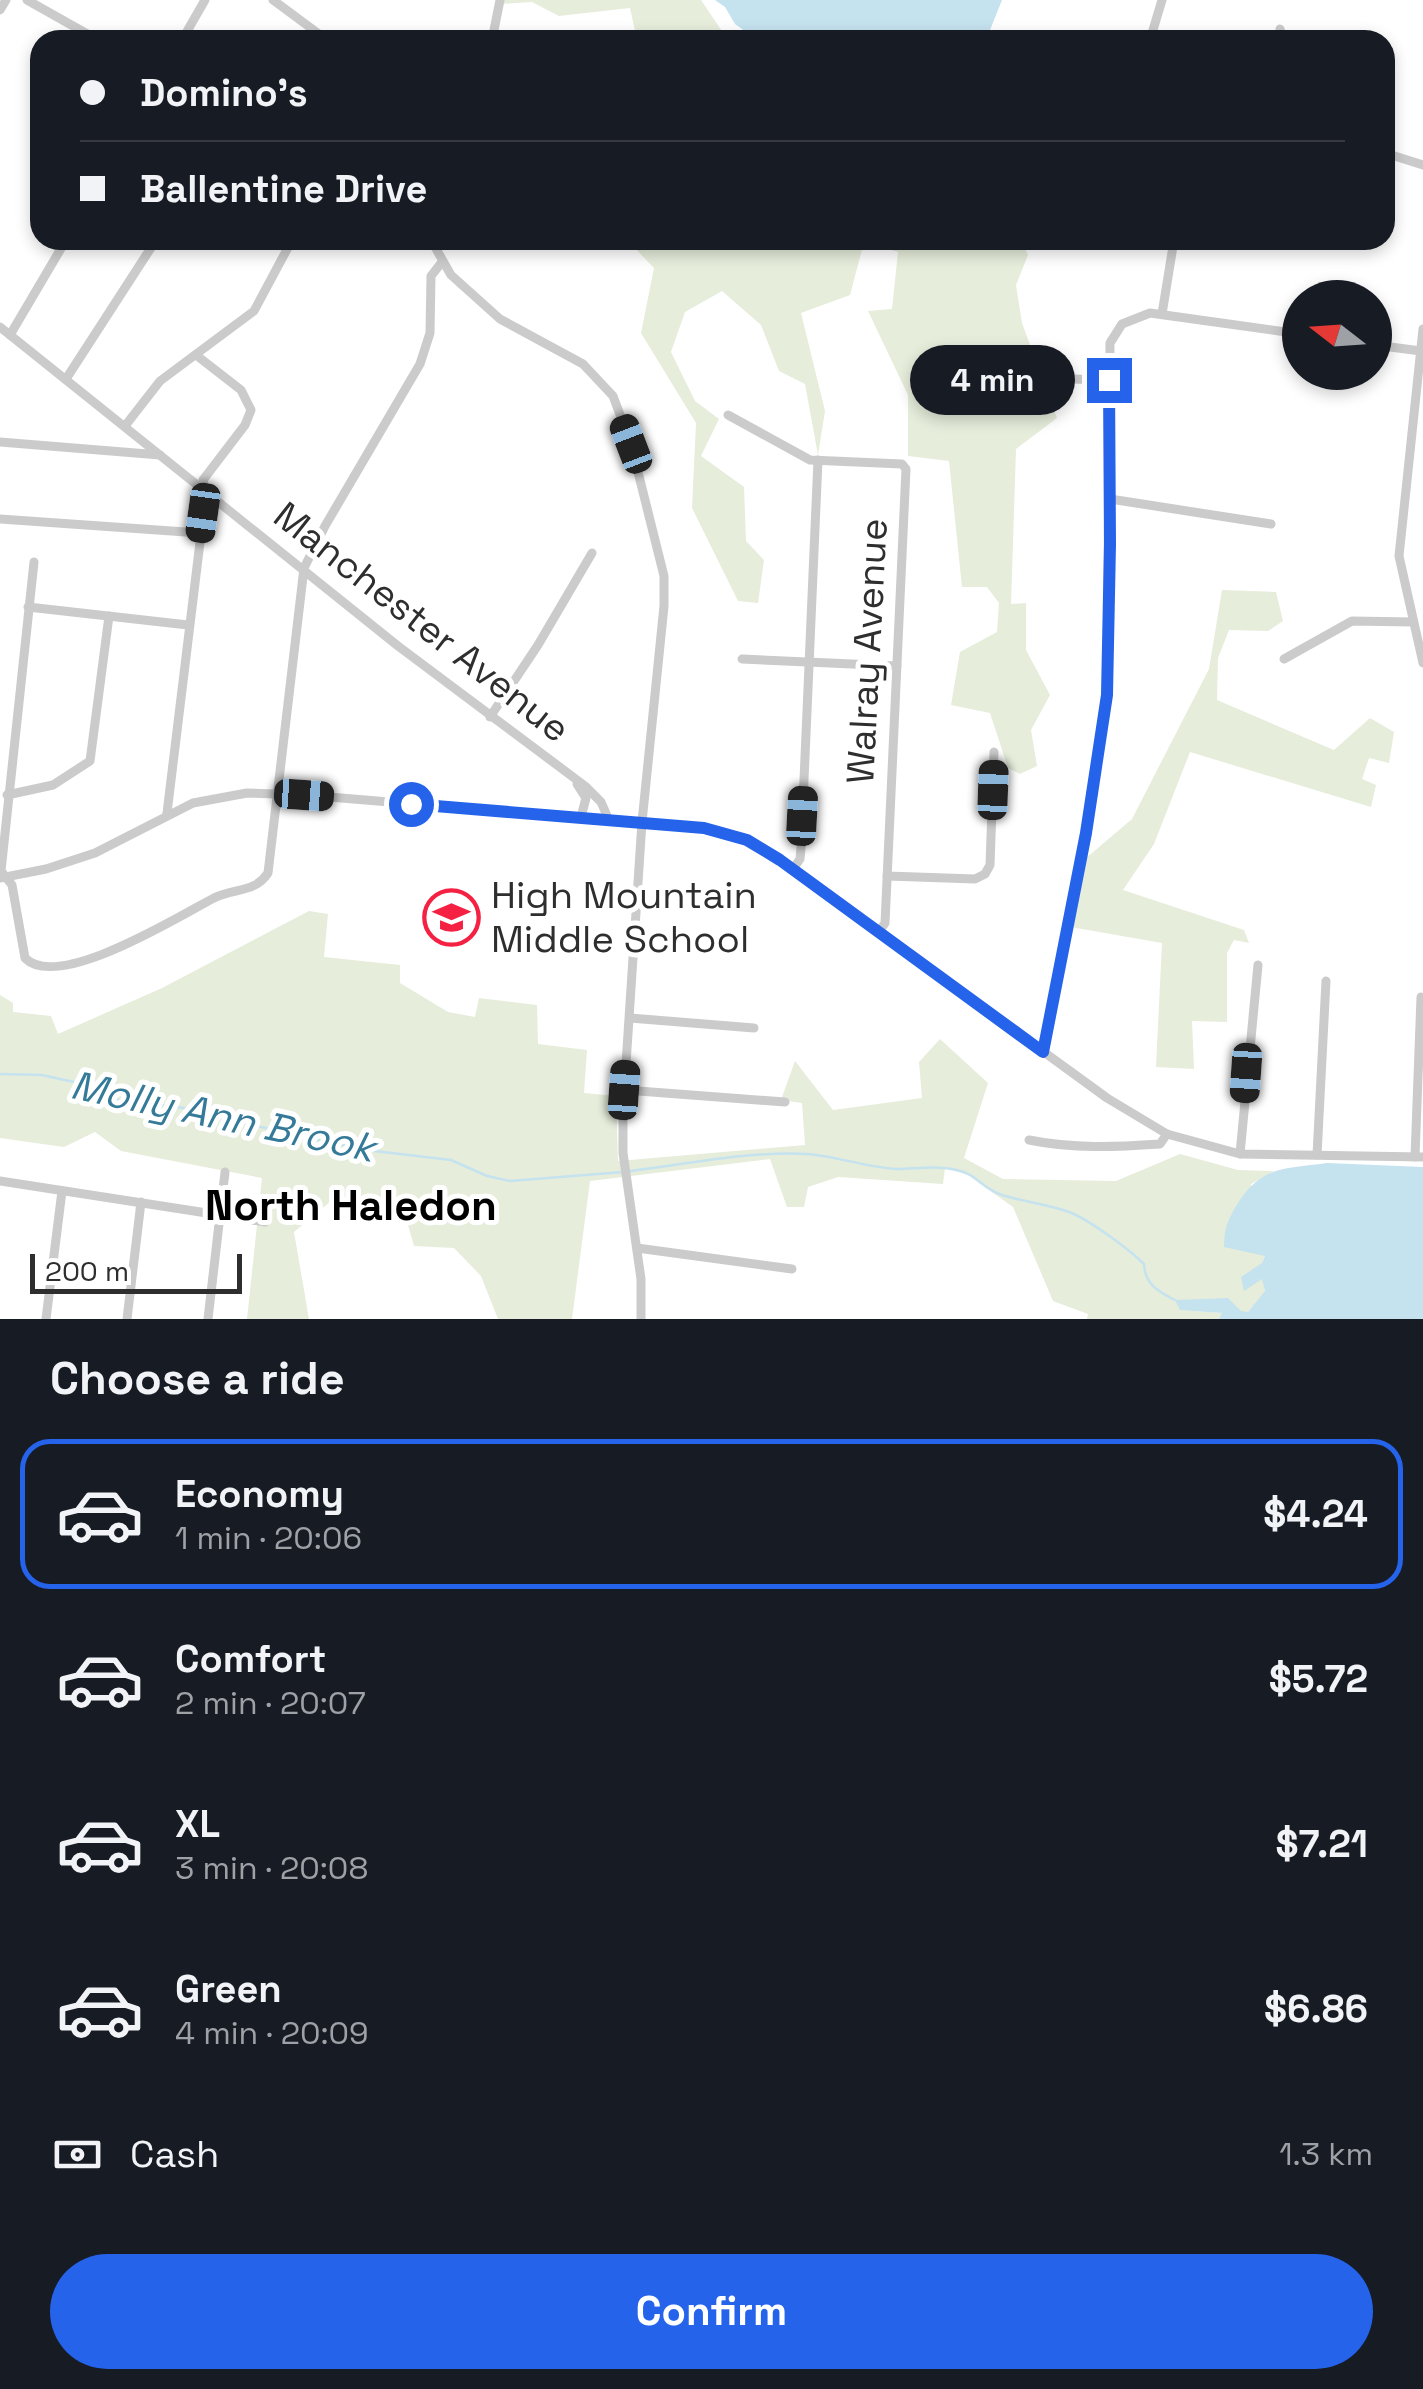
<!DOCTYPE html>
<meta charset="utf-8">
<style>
body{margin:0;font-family:"Space Grotesk",sans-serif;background:#242831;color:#f1f3f6;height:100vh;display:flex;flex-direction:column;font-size:38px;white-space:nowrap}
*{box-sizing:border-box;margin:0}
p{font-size:32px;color:#9ea1a6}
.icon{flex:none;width:55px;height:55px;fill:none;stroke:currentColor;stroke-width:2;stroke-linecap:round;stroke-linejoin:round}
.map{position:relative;height:1319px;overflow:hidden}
.panel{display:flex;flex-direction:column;background:#171b24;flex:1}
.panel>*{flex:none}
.guide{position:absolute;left:30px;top:30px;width:1365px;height:220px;border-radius:30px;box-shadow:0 5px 15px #0003;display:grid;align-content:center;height:220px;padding:0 50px;background:#171b24}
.needle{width:65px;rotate:287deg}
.tools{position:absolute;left:1282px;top:280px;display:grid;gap:20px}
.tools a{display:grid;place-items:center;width:110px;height:110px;border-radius:50%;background:#171b24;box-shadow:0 5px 15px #0003;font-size:50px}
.scale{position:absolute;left:30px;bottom:25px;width:212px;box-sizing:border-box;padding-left:10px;border:5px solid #2e2e2e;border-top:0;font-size:28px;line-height:35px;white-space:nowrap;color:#2e2e2e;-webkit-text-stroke:8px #fff;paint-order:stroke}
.end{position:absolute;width:45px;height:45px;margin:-22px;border:12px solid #2563eb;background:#fff;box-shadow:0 0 0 5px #fff}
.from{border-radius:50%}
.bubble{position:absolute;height:70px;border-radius:35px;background:#171b24;box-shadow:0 5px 15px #0003;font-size:32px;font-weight:700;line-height:70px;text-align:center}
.car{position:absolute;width:30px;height:60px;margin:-30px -15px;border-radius:12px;box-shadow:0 0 8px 2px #0007;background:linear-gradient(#222 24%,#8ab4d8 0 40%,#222 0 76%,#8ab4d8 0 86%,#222 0)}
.guide b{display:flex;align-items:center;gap:35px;height:95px;font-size:38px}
.guide b+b{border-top:2px solid #363941}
.guide i{width:25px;height:25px;background:#f1f3f6}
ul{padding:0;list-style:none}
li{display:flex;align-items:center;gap:30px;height:150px;margin:0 20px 15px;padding:0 30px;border:5px solid transparent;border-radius:30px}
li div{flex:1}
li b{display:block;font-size:38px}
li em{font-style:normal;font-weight:700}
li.selected{border-color:#2563eb}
li>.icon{width:90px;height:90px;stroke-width:1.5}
h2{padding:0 50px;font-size:45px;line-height:120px}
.pay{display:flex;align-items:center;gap:25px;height:110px;padding:0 50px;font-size:38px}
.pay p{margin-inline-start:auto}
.primary-button{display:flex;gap:20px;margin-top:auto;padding:20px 50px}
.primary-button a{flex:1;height:115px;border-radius:60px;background:#2563eb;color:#fff;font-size:40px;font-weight:700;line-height:115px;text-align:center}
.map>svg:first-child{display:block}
</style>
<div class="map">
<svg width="1423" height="1319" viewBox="0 0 1423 1319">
<rect width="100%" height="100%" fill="#fff"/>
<g fill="#e6eddb">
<path d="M 500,0 L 701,0 L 728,40 L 637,40 L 630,8 L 559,16 L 532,2 L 500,4 Z"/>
<path d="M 627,240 L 1021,240 L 1028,255 L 1016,285 L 1022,323 L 1057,418 L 1016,449 L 1011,604 L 1026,603 L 1026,650 L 1050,695 L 1031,730 L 1037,766 L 1020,774 L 1008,768 L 990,713 L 951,705 L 960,652 L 997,632 L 999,603 L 987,587 L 962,587 L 949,461 L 908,456 L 908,395 L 868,311 L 892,309 L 898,252 L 864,242 L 850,295 L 801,313 L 825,411 L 818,455 L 805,384 L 779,371 L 761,325 L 722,291 L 685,312 L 671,352 L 695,401 L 719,419 L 701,456 L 744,487 L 746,541 L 764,560 L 758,603 L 738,601 L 692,508 L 696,423 L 641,333 L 654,268 Z"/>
<path d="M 1222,590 L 1276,592 L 1283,621 L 1268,631 L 1229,630 L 1218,658 L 1217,700 L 1334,750 L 1370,718 L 1394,732 L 1389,763 L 1369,758 L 1362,779 L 1376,785 L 1371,807 L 1190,752 L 1154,844 L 1123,890 L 1244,930 L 1249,943 L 1234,940 L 1227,953 L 1227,1022 L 1192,1021 L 1194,1069 L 1156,1067 L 1162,943 L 1065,926 L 1079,864 L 1132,819 L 1209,669 Z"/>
<path d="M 309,911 L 328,914 L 324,957 L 400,965 L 400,983 L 448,1012 L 475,1017 L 479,998 L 537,1005 L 538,1044 L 587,1050 L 584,1093 L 616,1096 L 618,1161 L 805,1145 L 802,1103 L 781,1100 L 795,1061 L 833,1110 L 922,1098 L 919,1062 L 940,1039 L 988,1083 L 964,1158 L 1003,1179 L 1116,1181 L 1180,1154 L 1238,1170 L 1274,1171 L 1251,1184 L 1265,1256 L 1262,1263 L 1265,1292 L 1247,1313 L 1181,1310 L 1223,1313 L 1219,1319 L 1087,1319 L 1088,1314 L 1053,1301 L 1013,1207 L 968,1175 L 945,1168 L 943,1184 L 838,1177 L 808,1187 L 804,1207 L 787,1207 L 770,1159 L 590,1181 L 572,1319 L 498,1319 L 481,1276 L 454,1248 L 414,1246 L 402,1204 L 331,1201 L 294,1232 L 309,1319 L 247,1319 L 262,1178 L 121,1151 L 95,1132 L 64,1147 L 0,1138 L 0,995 L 13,1003 L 13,1012 L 51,1016 L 58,1034 L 162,988 Z"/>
</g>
<g fill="#c5e2ef">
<path d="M 715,0 L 1002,0 L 986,40 L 757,40 L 735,24 L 725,7 Z"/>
<path d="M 1327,1163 L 1423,1167 L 1423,1319 L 1219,1319 L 1222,1313 L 1180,1310 L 1175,1300 L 1228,1298 L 1241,1311 L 1248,1312 L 1265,1291 L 1262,1279 L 1244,1291 L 1241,1277 L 1262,1263 L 1265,1256 L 1224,1247 C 1224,1228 1228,1219 1238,1203 C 1262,1165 1286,1169 1327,1163 Z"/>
</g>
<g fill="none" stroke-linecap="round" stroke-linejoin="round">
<g stroke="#c5e2ef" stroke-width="2.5">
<path d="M 0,1074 L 42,1075 L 74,1082 L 110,1099 L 200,1110 L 238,1122 L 366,1150 L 451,1160 L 487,1176 L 510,1181 L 623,1172"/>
<path d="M 630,1171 C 689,1164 746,1151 806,1154 C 836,1156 865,1167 896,1169 C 916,1169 936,1165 957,1170 C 975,1173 984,1190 1002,1195 C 1024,1202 1047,1204 1069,1212 C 1088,1219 1129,1249 1144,1264 C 1145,1284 1157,1291 1175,1300"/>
</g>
<g stroke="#cbcbcb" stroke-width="9">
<path d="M 27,0 L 98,40"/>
<path d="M 273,0 L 327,40"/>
<path d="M 0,10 L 6,0"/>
<path d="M 1280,29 L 1284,40"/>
<path d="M 182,40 L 205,0"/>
<path d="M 492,40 L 500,0"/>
<path d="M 1150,40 L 1162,0"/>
<path d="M 1385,153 L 1423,165"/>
<path d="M 431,240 L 451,275 L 500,319 L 583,364 L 613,396 L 631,444 L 664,576 L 664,606 L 642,822 L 623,1109 L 623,1153 L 641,1279 L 641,1319"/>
<path d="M 1162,314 L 1174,240"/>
<path d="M 0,327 L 398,646 L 585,786 L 601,802 L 608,818"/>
<path d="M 1423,329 L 1399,556 L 1423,663"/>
<path d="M 10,335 L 66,240"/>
<path d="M 1375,345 L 1421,351"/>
<path d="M 1036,378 L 1109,380"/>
<path d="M 66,379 L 156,240"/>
<path d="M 728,415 L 810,460 L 902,464 L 906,469 L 885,923 L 879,932"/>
<path d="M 125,426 L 160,381 L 254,311 L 292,240"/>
<path d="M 0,442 L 160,455"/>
<path d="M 1110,499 L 1271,524"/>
<path d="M 0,519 L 200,533"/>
<path d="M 34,562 L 1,871 L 12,885 L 25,958 C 58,992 179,916 214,898 C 234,888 255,893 268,873 L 304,568 L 325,526 L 420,364 L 430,333 L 431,276 L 442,262"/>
<path d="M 28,607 L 188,625"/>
<path d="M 742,659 L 897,666"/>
<path d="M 1284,659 L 1352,621 L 1413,622"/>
<path d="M 490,717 L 538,645 L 592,553"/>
<path d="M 577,784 L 586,798 L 581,817"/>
<path d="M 7,795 L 53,785 L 90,761 L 109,616"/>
<path d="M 167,813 L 206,493 L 203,480 L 245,425 L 251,410 L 241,390 L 196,355"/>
<path d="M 793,869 L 800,859 L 801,848 L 818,460"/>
<path d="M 887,876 L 975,879 L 985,874 L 990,865 L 994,752"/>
<path d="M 0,878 L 46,869 L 95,853 L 193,803 L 247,793 L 305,795 L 704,828 L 747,840 L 780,860 L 1107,1098 L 1167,1134 L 1240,1154 L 1423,1157"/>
<path d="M 630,1018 L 754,1028"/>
<path d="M 1043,1052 L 1086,833 L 1107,695 L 1110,343 L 1122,324 L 1150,313 L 1300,334"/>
<path d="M 625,1090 L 785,1102"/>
<path d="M 1029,1140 C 1073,1149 1116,1147 1160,1144 L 1167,1134"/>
<path d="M 1240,1154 L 1258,965"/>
<path d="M 1317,1155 L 1326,981"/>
<path d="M 1415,1157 L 1421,997"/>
<path d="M 0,1181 L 265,1222"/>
<path d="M 637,1248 L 792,1269"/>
<path d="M 46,1319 L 62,1191"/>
<path d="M 127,1319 L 141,1202"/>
<path d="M 208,1319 L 225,1172"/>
</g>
</g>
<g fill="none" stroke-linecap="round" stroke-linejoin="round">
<path stroke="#2563eb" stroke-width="12" d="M 411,804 L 704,828 L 747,840 L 780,860 L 1043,1052 L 1086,833 L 1107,695 L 1110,544 L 1109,380"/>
</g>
<defs>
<symbol id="school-ring" viewBox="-11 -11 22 22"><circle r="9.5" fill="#fff" stroke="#f42143" stroke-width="1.5"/><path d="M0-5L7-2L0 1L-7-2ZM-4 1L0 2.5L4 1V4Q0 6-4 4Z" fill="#f42143"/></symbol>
</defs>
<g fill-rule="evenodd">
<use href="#school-ring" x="420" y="886" width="63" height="63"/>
</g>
<g text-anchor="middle" stroke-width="10" stroke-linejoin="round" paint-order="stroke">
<g font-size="38" fill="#2e2e2e" stroke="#fff">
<text transform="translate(422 622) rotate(38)" y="13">Manchester Avenue</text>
<text transform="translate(867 651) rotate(-87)" y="13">Walray Avenue</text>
</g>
<g font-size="38" fill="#2e2e2e" stroke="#fff" text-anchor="start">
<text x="491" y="908">High Mountain<tspan x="491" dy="44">Middle School</tspan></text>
</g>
<g font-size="40" font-style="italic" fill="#357a98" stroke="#fff">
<text transform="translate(223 1116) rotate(12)" y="14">Molly Ann Brook</text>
</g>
<g font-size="42" font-weight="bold" fill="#000" stroke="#fff">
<text x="351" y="1220">North Haledon</text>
</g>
</g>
</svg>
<div class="tools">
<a><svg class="needle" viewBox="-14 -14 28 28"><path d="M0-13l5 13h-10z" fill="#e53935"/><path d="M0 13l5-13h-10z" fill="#9ea1a6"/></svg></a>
</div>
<div class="scale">200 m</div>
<i class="end from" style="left:411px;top:804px"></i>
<i class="end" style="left:1109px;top:380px"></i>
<div class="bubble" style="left:910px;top:345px;width:165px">4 min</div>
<i class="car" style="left:631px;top:444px;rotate:339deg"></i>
<i class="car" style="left:203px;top:513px;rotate:188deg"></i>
<i class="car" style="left:993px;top:790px;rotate:2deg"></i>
<i class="car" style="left:304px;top:795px;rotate:94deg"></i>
<i class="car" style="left:802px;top:816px;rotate:3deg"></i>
<i class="car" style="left:1246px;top:1073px;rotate:184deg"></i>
<i class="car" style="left:624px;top:1090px;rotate:4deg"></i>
<div class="guide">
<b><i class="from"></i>Domino's</b>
<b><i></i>Ballentine Drive</b>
</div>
</div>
<section class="panel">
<h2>Choose a ride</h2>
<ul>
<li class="selected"><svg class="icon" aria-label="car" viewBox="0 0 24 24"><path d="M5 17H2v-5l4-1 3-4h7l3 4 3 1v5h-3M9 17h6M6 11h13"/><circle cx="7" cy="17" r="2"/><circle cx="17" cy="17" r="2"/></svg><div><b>Economy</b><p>1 min · 20:06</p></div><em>$4.24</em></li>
<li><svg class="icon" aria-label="car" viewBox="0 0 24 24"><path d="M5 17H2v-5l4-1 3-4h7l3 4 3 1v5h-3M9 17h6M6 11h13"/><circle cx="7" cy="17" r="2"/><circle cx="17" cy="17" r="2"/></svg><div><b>Comfort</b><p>2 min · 20:07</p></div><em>$5.72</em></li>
<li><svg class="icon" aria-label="car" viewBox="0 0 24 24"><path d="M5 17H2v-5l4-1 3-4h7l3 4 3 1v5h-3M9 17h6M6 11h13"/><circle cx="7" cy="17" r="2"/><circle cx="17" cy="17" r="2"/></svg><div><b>XL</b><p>3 min · 20:08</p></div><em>$7.21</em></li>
<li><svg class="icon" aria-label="car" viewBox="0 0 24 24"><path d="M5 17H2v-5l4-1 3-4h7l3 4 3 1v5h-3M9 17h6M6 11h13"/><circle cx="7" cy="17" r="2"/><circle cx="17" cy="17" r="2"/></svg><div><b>Green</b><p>4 min · 20:09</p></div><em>$6.86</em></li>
</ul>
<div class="pay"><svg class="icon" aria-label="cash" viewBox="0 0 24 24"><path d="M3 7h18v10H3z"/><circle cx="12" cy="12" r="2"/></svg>Cash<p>1.3 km</p></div>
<div class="primary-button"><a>Confirm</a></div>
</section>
